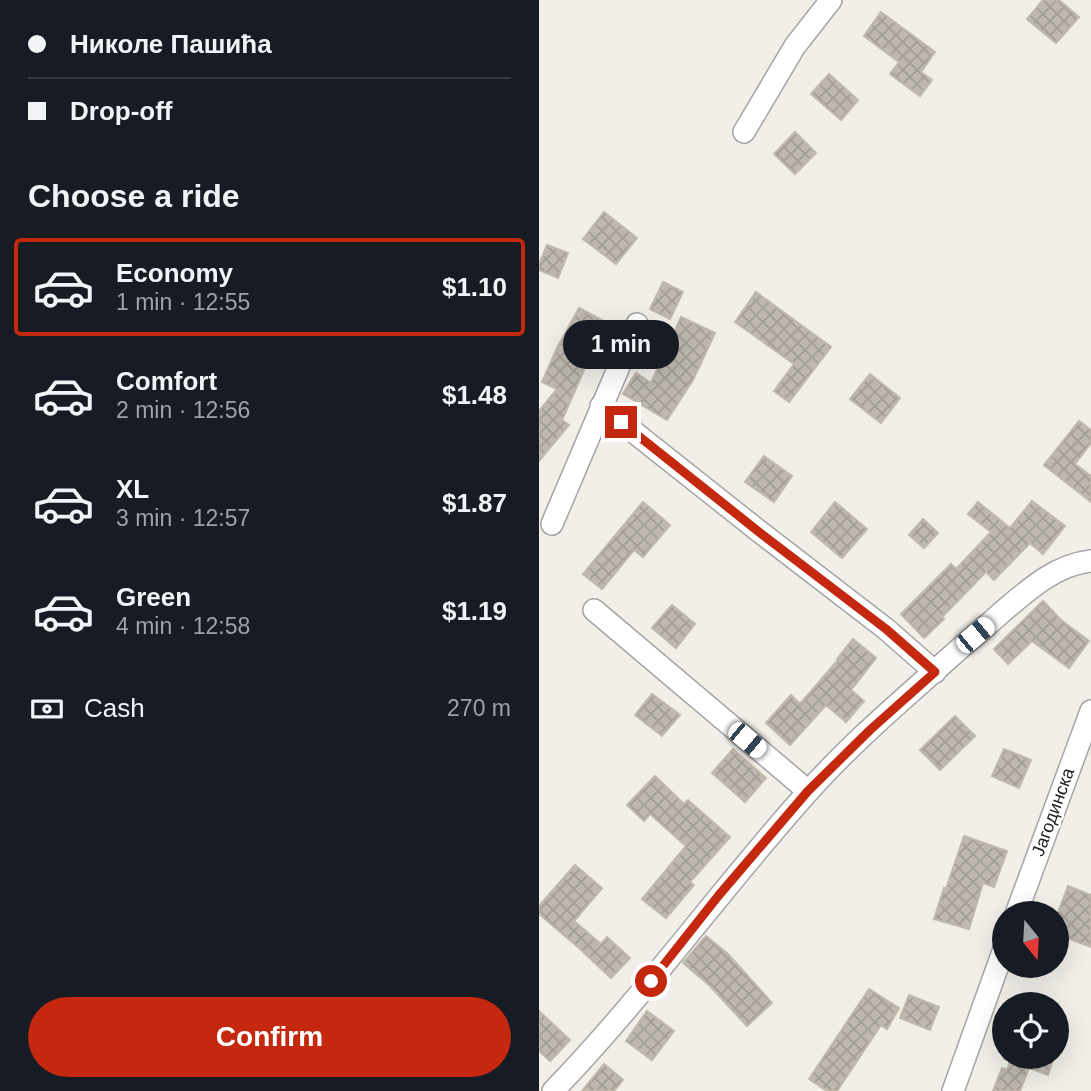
<!DOCTYPE html>
<meta charset="utf-8">
<style>
body{margin:0;font-family:Arial,sans-serif;background:#20242c;color:#f1f3f6;height:100vh;display:flex;flex-direction:column;font-size:26px;white-space:nowrap}
*{box-sizing:border-box;margin:0}
p{font-size:23px;color:#9ea1a6}
.icon{flex:none;width:38px;height:38px;fill:none;stroke:currentColor;stroke-width:2;stroke-linecap:round;stroke-linejoin:round}
.map{position:relative;flex:1;overflow:hidden}
.panel{display:flex;flex-direction:column;background:#171b24;width:539px}
.panel>*{flex:none}
.hud{display:grid;align-content:center;height:154px;padding:0 28px;background:#171b24}
.needle{width:46px;rotate:162deg}
.controls{position:absolute;left:453px;top:901px;display:grid;gap:14px}
.controls a{display:grid;place-items:center;width:77px;height:77px;border-radius:50%;background:#171b24;box-shadow:0 7px 28px #0002;font-size:35px}
.end{position:absolute;width:32px;height:32px;margin:-16px;border:9px solid #c4280e;background:#fff;box-shadow:0 0 0 4px #fff}
.from{border-radius:50%}
.bubble{position:absolute;height:49px;border-radius:24px;background:#171b24;box-shadow:0 7px 28px #0002;font-size:23px;font-weight:800;line-height:49px;text-align:center}
.car{position:absolute;width:21px;height:42px;margin:-21px -10px;border-radius:9px;box-shadow:0 0 5px 2px #0007;background:linear-gradient(#fff 24%,#345 0 40%,#fff 0 76%,#345 0 86%,#fff 0)}
.hud b{display:flex;align-items:center;gap:24px;height:66px;font-size:26px}
.hud b+b{border-top:2px solid #363941}
.hud i{width:18px;height:18px;background:#f1f3f6}
ul{padding:0;list-style:none}
li{display:flex;align-items:center;gap:21px;height:98px;margin:0 14px 10px;padding:0 14px;border:4px solid transparent;border-radius:7px}
li div{flex:1}
li b{display:block;font-size:26px}
li em{font-style:normal;font-weight:800}
li.current{border-color:#c4280e}
li>.icon{width:63px;height:63px;stroke-width:1.5}
h2{padding:0 28px;font-size:32px;line-height:84px}
.pay{display:flex;align-items:center;gap:18px;height:77px;padding:0 28px;font-size:26px}
.pay p{margin-inline-start:auto}
.primary-button{display:flex;gap:14px;margin-top:auto;padding:14px 28px}
.primary-button a{flex:1;height:80px;border-radius:42px;background:#c4280e;color:#fff;font-size:28px;font-weight:800;line-height:80px;text-align:center}
main{display:flex;flex:1;min-height:0}
.map>svg:first-child{display:block}
</style>
<main>
<section class="panel">
<div class="hud">
<b><i class="from"></i>Николе Пашића</b>
<b><i></i>Drop-off</b>
</div>
<h2>Choose a ride</h2>
<ul>
<li class="current"><svg class="icon" aria-label="car" viewBox="0 0 24 24"><path d="M5 17H2v-5l4-1 3-4h7l3 4 3 1v5h-3M9 17h6M6 11h13"/><circle cx="7" cy="17" r="2"/><circle cx="17" cy="17" r="2"/></svg><div><b>Economy</b><p>1 min · 12:55</p></div><em>$1.10</em></li>
<li><svg class="icon" aria-label="car" viewBox="0 0 24 24"><path d="M5 17H2v-5l4-1 3-4h7l3 4 3 1v5h-3M9 17h6M6 11h13"/><circle cx="7" cy="17" r="2"/><circle cx="17" cy="17" r="2"/></svg><div><b>Comfort</b><p>2 min · 12:56</p></div><em>$1.48</em></li>
<li><svg class="icon" aria-label="car" viewBox="0 0 24 24"><path d="M5 17H2v-5l4-1 3-4h7l3 4 3 1v5h-3M9 17h6M6 11h13"/><circle cx="7" cy="17" r="2"/><circle cx="17" cy="17" r="2"/></svg><div><b>XL</b><p>3 min · 12:57</p></div><em>$1.87</em></li>
<li><svg class="icon" aria-label="car" viewBox="0 0 24 24"><path d="M5 17H2v-5l4-1 3-4h7l3 4 3 1v5h-3M9 17h6M6 11h13"/><circle cx="7" cy="17" r="2"/><circle cx="17" cy="17" r="2"/></svg><div><b>Green</b><p>4 min · 12:58</p></div><em>$1.19</em></li>
</ul>
<div class="pay"><svg class="icon" aria-label="cash" viewBox="0 0 24 24"><path d="M3 7h18v10H3z"/><circle cx="12" cy="12" r="2"/></svg>Cash<p>270 m</p></div>
<div class="primary-button"><a>Confirm</a></div>
</section>
<div class="map">
<svg width="552" height="1091" viewBox="0 0 552 1091">
<defs>
<pattern id="building-cross-hatch" width="8" height="8" patternUnits="userSpaceOnUse" patternTransform="scale(1.75)"><rect width="8" height="8" fill="#beb8b1"/><path d="M0 0l8 8M0 8l8-8" fill="none" stroke="#a39e98"/></pattern>
</defs>
<rect width="100%" height="100%" fill="#f1efe8"/>
<g fill="url(#building-cross-hatch)" stroke="#c1b8ab" stroke-width="2">
<path d="M 504,0 L 520,0 L 540,17 L 517,43 L 488,19 Z"/>
<path d="M 342,12 L 396,52 L 382,72 L 393,80 L 381,96 L 351,74 L 360,62 L 325,36 Z"/>
<path d="M 290,74 L 319,100 L 302,120 L 272,94 Z"/>
<path d="M 256,132 L 277,153 L 256,174 L 235,154 Z"/>
<path d="M 65,212 L 98,238 L 77,264 L 44,239 Z"/>
<path d="M 8,245 L 29,253 L 19,278 L 0,270 L 0,264 Z"/>
<path d="M 124,282 L 144,292 L 131,319 L 111,309 Z"/>
<path d="M 217,292 L 292,347 L 250,402 L 235,391 L 255,364 L 196,322 Z"/>
<path d="M 40,308 L 70,324 L 45,370 L 23,420 L 30,425 L 0,461 L 0,411 L 18,389 L 3,382 L 18,348 Z"/>
<path d="M 142,317 L 176,333 L 154,380 L 128,420 L 84,394 L 97,373 L 112,383 Z"/>
<path d="M 331,374 L 361,398 L 342,423 L 311,399 Z"/>
<path d="M 540,421 L 552,430 L 552,443 L 536,464 L 552,476 L 552,502 L 505,465 Z"/>
<path d="M 225,456 L 253,476 L 235,502 L 206,482 Z"/>
<path d="M 493,501 L 526,526 L 504,554 L 491,543 L 455,580 L 447,572 L 403,617 L 405,619 L 385,638 L 362,614 L 412,564 L 417,569 L 452,532 L 429,514 L 439,502 L 471,528 Z"/>
<path d="M 104,502 L 131,525 L 104,557 L 95,550 L 63,589 L 44,574 Z"/>
<path d="M 296,502 L 328,529 L 303,558 L 272,532 Z"/>
<path d="M 384,519 L 399,533 L 385,548 L 370,535 Z"/>
<path d="M 504,601 L 522,620 L 550,641 L 530,668 L 493,641 L 469,664 L 455,649 Z"/>
<path d="M 133,605 L 156,624 L 137,648 L 113,628 Z"/>
<path d="M 314,639 L 337,658 L 312,690 L 325,701 L 307,722 L 287,705 L 251,745 L 227,723 L 252,695 L 261,704 L 299,660 L 298,659 Z"/>
<path d="M 113,694 L 141,715 L 123,736 L 96,715 Z"/>
<path d="M 416,716 L 436,736 L 401,770 L 381,750 Z"/>
<path d="M 194,749 L 227,778 L 206,802 L 173,773 Z"/>
<path d="M 465,749 L 492,760 L 480,788 L 453,776 Z"/>
<path d="M 116,776 L 145,804 L 149,800 L 191,837 L 151,882 L 155,885 L 127,918 L 103,899 L 147,846 L 111,814 L 105,821 L 88,805 Z"/>
<path d="M 425,836 L 468,851 L 455,887 L 444,883 L 430,929 L 395,919 L 405,888 L 407,889 Z"/>
<path d="M 36,865 L 63,888 L 35,921 L 62,944 L 68,937 L 91,958 L 72,978 L 40,948 L 0,914 L 0,906 Z"/>
<path d="M 529,886 L 552,895 L 552,947 L 518,934 L 518,915 Z"/>
<path d="M 167,936 L 189,954 L 233,1003 L 208,1026 L 170,985 L 144,963 Z"/>
<path d="M 330,989 L 360,1008 L 348,1029 L 342,1025 L 298,1091 L 288,1091 L 270,1079 Z"/>
<path d="M 370,995 L 400,1007 L 391,1030 L 361,1018 Z"/>
<path d="M 0,1011 L 31,1040 L 11,1061 L 0,1051 Z"/>
<path d="M 108,1011 L 135,1031 L 113,1060 L 87,1041 Z"/>
<path d="M 466,1057 L 515,1057 L 509,1075 L 490,1068 L 481,1091 L 454,1091 L 463,1068 L 468,1070 L 471,1061 L 465,1059 Z"/>
<path d="M 65,1064 L 84,1080 L 75,1091 L 43,1091 Z"/>
</g>
<g fill="none" stroke-linecap="round" stroke-linejoin="round">
<defs>
<g id="minor">
<path d="M 205,132 L 256,46 L 292,0"/>
<path d="M 62,406 L 221,532 L 347,629 L 396,672"/>
<path d="M 13,524 L 98,324"/>
<path d="M 55,610 L 269,791"/>
<path d="M 477,914 L 552,711"/>
<path d="M 14,1091 C 105,997 181,890 268,793 C 314,741 367,697 418,651 C 433,638 448,626 462,613 C 489,590 516,565 552,561"/>
<path d="M 414,1091 L 466,946"/>
</g>
</defs>
<use href="#minor" stroke="#a5a5a5" stroke-width="24"/>
<use href="#minor" stroke="#fff" stroke-width="21"/>
</g>
<g fill="none" stroke-linecap="round" stroke-linejoin="round">
<path stroke="#c4280e" stroke-width="9" d="M 82,422 L 220,532 L 347,629 L 396,672 L 331,730 L 269,791 L 180,895 L 112,981"/>
</g>
<g text-anchor="middle" stroke-width="5" stroke-linejoin="round" paint-order="stroke">
<g font-size="18" fill="#212121" stroke="#fff">
<text transform="translate(514 812) rotate(-70)" y="6">Јагодинска</text>
</g>
</g>
</svg>
<div class="controls">
<a><svg class="needle" viewBox="-14 -14 28 28"><path d="M0-13l5 13h-10z" fill="#e53935"/><path d="M0 13l5-13h-10z" fill="#9ea1a6"/></svg></a>
<a><svg class="icon" aria-label="locate" viewBox="0 0 24 24"><circle cx="12" cy="12" r="6"/><path d="M12 2v4M12 18v4M2 12h4M18 12h4"/></svg></a>
</div>
<i class="end from" style="left:112px;top:981px"></i>
<i class="end" style="left:82px;top:422px"></i>
<div class="bubble" style="left:24px;top:320px;width:116px">1 min</div>
<i class="car" style="left:436px;top:635px;rotate:50deg"></i>
<i class="car" style="left:208px;top:740px;rotate:130deg"></i>
</div>
</main>
